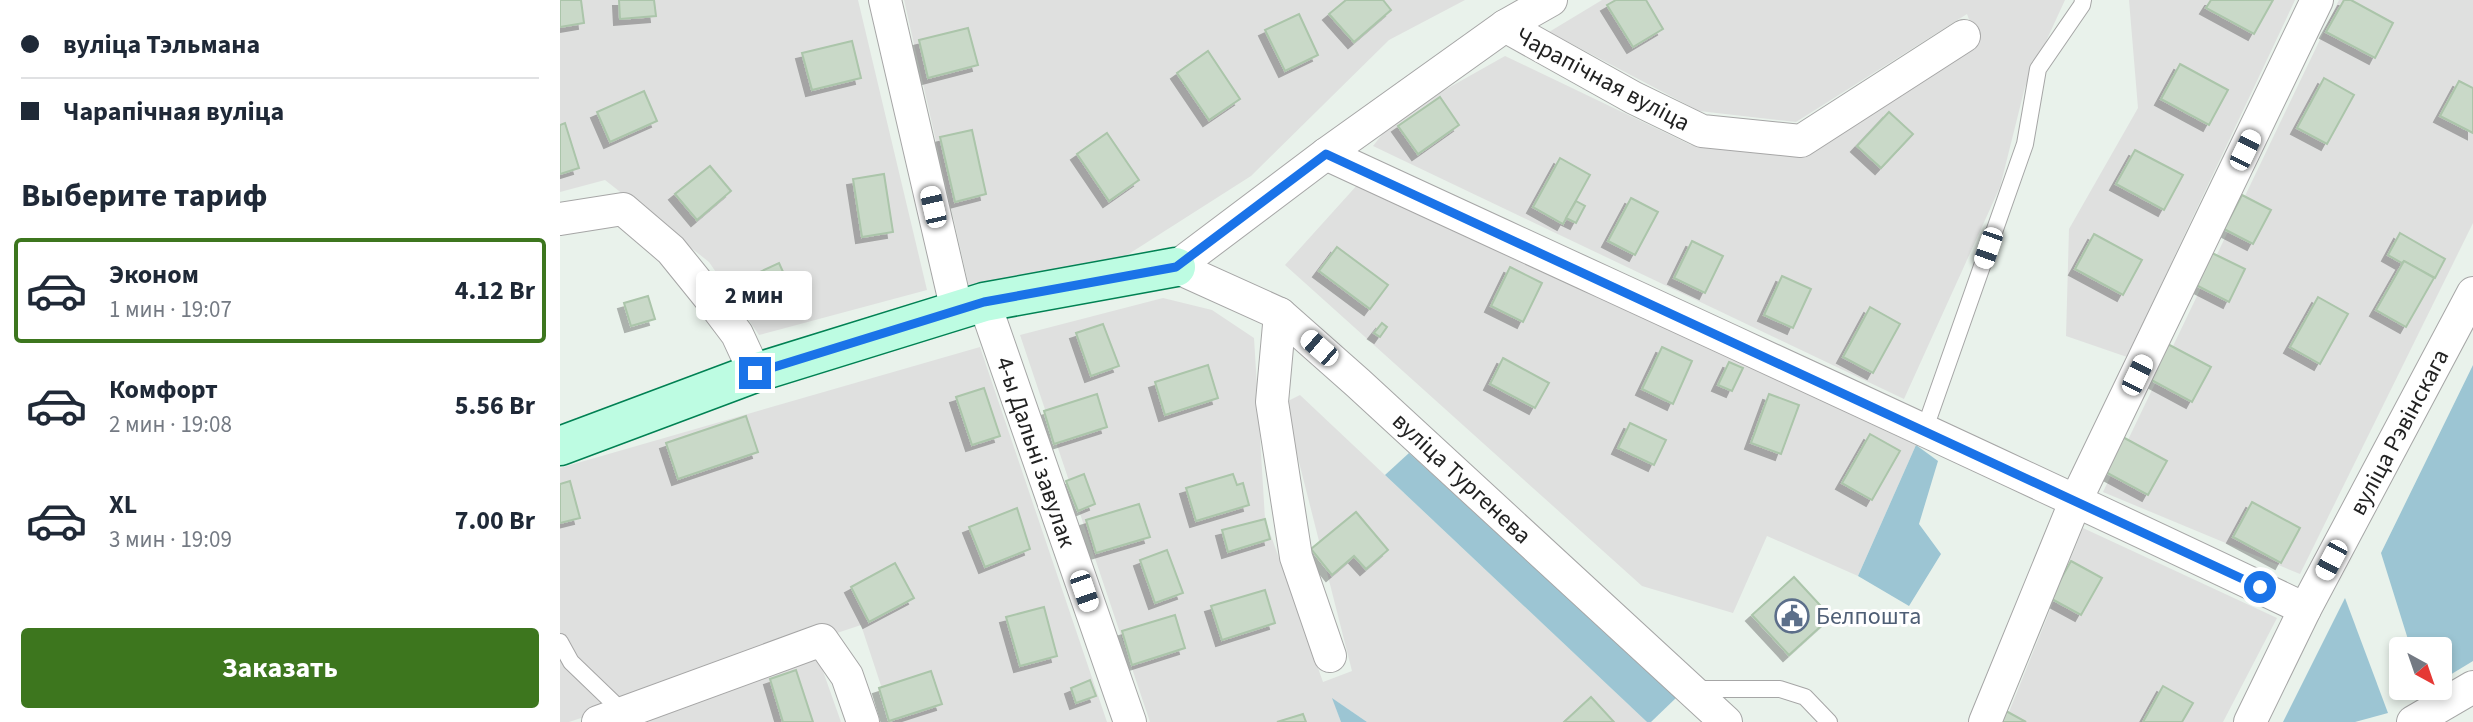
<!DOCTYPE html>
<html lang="ru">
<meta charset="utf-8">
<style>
body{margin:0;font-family:"Source Sans 3",sans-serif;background:#f2f2f3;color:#1f2937;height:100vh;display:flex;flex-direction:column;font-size:26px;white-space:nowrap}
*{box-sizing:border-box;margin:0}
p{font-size:23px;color:#747a83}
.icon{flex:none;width:38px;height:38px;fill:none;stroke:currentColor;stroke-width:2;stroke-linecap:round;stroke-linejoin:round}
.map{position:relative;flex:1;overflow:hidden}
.panel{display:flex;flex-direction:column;background:#fff;width:560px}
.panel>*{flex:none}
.top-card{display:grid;align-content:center;height:154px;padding:0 21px;background:#fff}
.needle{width:46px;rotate:140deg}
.fabs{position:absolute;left:1829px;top:637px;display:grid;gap:14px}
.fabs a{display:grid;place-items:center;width:63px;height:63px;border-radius:7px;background:#fff;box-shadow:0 4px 10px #0003;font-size:35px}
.end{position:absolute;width:32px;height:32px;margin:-16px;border:9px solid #1a73e8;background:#fff;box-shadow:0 0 0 4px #fff}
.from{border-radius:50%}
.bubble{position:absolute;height:49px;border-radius:7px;background:#fff;box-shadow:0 4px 10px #0003;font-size:23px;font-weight:700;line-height:49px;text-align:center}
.car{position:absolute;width:21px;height:42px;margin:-21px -10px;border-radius:9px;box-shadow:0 0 5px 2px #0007;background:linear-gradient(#fff 24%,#345 0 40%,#fff 0 76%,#345 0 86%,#fff 0)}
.top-card b{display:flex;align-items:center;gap:24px;height:66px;font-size:26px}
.top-card b+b{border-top:2px solid #e0e1e3}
.top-card i{width:18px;height:18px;background:#1f2937}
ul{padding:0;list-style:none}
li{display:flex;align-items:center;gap:21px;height:105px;margin:0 14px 10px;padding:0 7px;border:4px solid transparent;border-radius:7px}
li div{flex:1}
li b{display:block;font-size:26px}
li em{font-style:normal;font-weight:700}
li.on{border-color:#3d761e}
li>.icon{width:63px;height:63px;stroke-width:1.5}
h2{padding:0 21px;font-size:32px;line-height:84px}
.button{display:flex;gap:14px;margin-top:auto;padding:14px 21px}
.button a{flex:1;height:80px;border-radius:7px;background:#3d761e;color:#fff;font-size:28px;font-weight:700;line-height:80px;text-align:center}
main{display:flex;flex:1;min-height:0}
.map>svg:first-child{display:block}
</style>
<main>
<section class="panel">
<div class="top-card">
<b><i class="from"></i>вуліца Тэльмана</b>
<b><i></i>Чарапічная вуліца</b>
</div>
<h2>Выберите тариф</h2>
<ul>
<li class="on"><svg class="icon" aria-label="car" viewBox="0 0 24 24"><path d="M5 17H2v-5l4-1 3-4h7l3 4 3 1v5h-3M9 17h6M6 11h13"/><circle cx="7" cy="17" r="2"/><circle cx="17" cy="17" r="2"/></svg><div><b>Эконом</b><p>1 мин · 19:07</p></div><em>4.12 Br</em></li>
<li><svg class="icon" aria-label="car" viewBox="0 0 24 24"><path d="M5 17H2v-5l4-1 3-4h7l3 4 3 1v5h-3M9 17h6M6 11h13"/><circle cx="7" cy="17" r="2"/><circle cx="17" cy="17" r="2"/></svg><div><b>Комфорт</b><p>2 мин · 19:08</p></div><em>5.56 Br</em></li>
<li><svg class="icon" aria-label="car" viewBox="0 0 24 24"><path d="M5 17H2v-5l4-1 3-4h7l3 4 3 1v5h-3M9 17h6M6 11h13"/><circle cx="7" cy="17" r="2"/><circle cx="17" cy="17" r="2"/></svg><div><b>XL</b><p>3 мин · 19:09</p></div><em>7.00 Br</em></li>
</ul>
<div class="button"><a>Заказать</a></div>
</section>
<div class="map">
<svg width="1913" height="722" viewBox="0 0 1913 722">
<defs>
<filter id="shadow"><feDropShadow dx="-6" dy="6" stdDeviation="0" flood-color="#0004"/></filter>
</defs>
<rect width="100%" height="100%" fill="#e9f2eb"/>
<g fill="#dfe0df">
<path d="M 0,0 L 298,0 L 367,290 L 199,335 L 149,262 L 45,180 L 0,192 Z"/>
<path d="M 344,0 L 905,0 L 829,40 L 691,176 L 564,257 L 409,287 Z"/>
<path d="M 1042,0 L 1505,0 L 1465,87 L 1440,187 L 1344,399 L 813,146 L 835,118 L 945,56 L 1131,145 L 1234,155 L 1417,41 L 1407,14 L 1236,122 L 1139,111 L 989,32 Z"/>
<path d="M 1569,0 L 1735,0 L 1567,357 L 1506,336 L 1509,229 L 1578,108 Z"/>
<path d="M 1779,0 L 1913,0 L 1913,223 L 1740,574 L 1543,492 Z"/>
<path d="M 799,183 L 1356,445 L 1298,576 L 1207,536 L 1173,613 L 1082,586 L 725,265 Z"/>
<path d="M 603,298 L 652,310 L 694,338 L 705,519 L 763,682 L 792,671 L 724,403 L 740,395 L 1087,722 L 807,722 L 773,699 L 781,722 L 590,722 L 460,335 Z"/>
<path d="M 420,347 L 547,722 L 333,722 L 301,625 L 9,722 L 0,722 L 0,468 Z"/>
<path d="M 1523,528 L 1717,618 L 1663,722 L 1445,722 Z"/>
<path d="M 258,657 L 281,722 L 90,722 L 88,718 Z"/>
</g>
<g fill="#9cc5d3">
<path d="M 1913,365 L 1913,661 L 1880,681 L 1880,649 L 1851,649 L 1821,553 Z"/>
<path d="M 1356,445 L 1378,461 L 1359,524 L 1381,554 L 1349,606 L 1298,576 Z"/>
<path d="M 849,453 L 1117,697 L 1091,722 L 1087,722 L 825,475 Z"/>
<path d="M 1785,598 L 1828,713 L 1795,722 L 1723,722 Z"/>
<path d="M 772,698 L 807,722 L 781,722 Z"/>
</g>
<g fill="#c9d9c8" stroke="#abc5aa" stroke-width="2" filter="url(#shadow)">
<path d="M 0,0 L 21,0 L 24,23 L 0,27 Z"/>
<path d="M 59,0 L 94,0 L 96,16 L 60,19 Z"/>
<path d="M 786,0 L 823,0 L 831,10 L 794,42 L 769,14 Z"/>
<path d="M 1056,0 L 1086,0 L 1103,29 L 1073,47 L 1047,5 Z"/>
<path d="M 1651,0 L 1713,0 L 1694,34 L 1646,8 Z"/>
<path d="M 1784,0 L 1791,0 L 1833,23 L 1815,58 L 1766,32 Z"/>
<path d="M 739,14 L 758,55 L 725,71 L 705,30 Z"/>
<path d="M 408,28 L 418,65 L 368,78 L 359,40 Z"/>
<path d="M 292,41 L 301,78 L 252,90 L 242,53 Z"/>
<path d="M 648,51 L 680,99 L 649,120 L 617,73 Z"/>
<path d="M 1620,64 L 1668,90 L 1649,125 L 1601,99 Z"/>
<path d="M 1764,78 L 1794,95 L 1767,144 L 1737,128 Z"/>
<path d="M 1899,81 L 1913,88 L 1913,133 L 1880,116 Z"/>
<path d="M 84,91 L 97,121 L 50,142 L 37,112 Z"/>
<path d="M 880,97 L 899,125 L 858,154 L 838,126 Z"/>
<path d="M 1329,112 L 1353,134 L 1321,168 L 1297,146 Z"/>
<path d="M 5,123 L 19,168 L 0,174 L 0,125 Z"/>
<path d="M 412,130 L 426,194 L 395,202 L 380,137 Z"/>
<path d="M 547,133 L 579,180 L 549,201 L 517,154 Z"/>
<path d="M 1575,150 L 1623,175 L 1604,210 L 1556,184 Z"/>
<path d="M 1000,158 L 1030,175 L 1003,224 L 973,207 Z"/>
<path d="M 150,166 L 171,191 L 137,220 L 115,194 Z"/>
<path d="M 324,174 L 333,232 L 302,237 L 293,179 Z"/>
<path d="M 1682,195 L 1711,210 L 1693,244 L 1664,229 Z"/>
<path d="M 1071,198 L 1098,212 L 1075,255 L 1048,241 Z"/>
<path d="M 1016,201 L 1025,206 L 1016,223 L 1006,218 Z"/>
<path d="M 1840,233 L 1885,259 L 1875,278 L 1844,261 L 1842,263 L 1828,255 Z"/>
<path d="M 1534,234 L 1582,260 L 1563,295 L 1515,269 Z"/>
<path d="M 1132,241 L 1163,256 L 1145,293 L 1114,278 Z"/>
<path d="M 777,247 L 828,285 L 810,309 L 759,271 Z"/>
<path d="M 1650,252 L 1685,269 L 1669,302 L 1634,284 Z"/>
<path d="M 1844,261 L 1874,278 L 1846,327 L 1816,310 Z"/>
<path d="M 219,263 L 233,294 L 187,316 L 172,285 Z"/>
<path d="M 950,267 L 982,283 L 963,322 L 931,306 Z"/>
<path d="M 1222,276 L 1251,289 L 1233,328 L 1204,315 Z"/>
<path d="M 88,296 L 95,319 L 71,326 L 64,303 Z"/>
<path d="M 1758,297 L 1788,314 L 1760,364 L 1730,347 Z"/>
<path d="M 1310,307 L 1340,324 L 1313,373 L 1283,357 Z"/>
<path d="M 822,323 L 827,327 L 820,337 L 814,333 Z"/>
<path d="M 543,324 L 559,366 L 531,376 L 516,333 Z"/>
<path d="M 1602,341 L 1651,367 L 1632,402 L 1584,376 Z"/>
<path d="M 1102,347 L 1132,361 L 1113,404 L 1082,389 Z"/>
<path d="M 943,358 L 989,383 L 975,408 L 930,384 Z"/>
<path d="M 1169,362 L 1183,368 L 1172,391 L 1158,385 Z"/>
<path d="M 648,365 L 658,398 L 605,415 L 595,382 Z"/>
<path d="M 424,388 L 440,436 L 412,445 L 396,397 Z"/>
<path d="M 537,394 L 547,427 L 494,444 L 484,411 Z"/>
<path d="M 1209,394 L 1239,405 L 1221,454 L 1191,443 Z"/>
<path d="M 186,416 L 198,452 L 118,479 L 106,443 Z"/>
<path d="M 1070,423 L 1106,440 L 1094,465 L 1058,448 Z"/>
<path d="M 1310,434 L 1340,451 L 1312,500 L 1282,483 Z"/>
<path d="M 1559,435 L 1607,461 L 1588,495 L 1540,469 Z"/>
<path d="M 524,474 L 535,504 L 518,511 L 506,481 Z"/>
<path d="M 673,474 L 677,485 L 683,483 L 689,505 L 636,521 L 626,488 Z"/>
<path d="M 10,481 L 20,518 L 0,523 L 0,484 Z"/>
<path d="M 1692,502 L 1740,528 L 1721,563 L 1673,537 Z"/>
<path d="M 579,504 L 590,537 L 536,553 L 526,520 Z"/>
<path d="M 457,508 L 470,549 L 425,567 L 409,527 Z"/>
<path d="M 796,512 L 828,550 L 806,569 L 794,556 L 772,575 L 751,549 Z"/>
<path d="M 705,519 L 710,539 L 668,552 L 662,530 Z"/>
<path d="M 607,550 L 623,593 L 595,603 L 580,560 Z"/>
<path d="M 1511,561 L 1542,578 L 1521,615 L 1490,598 Z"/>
<path d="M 335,563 L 354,598 L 309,622 L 291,587 Z"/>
<path d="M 1234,577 L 1271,617 L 1229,655 L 1192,615 Z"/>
<path d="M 705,590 L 715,623 L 662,640 L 651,606 Z"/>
<path d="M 484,607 L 497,656 L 460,666 L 446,617 Z"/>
<path d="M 615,615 L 625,648 L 572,665 L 562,631 Z"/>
<path d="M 236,670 L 253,722 L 223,722 L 210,679 Z"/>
<path d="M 371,671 L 382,704 L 329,721 L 319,688 Z"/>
<path d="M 530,680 L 536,696 L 516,703 L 511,688 Z"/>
<path d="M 1603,686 L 1633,703 L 1622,722 L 1583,722 Z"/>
<path d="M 1031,697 L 1054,722 L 1004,722 Z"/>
<path d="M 1446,711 L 1466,722 L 1440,722 Z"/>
<path d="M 743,714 L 746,722 L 717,722 Z"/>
</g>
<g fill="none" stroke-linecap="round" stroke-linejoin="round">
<defs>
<g id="lane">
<path d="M 1364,431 L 1465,144 L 1478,69 L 1522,5 L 1523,0"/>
<path d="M 0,642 L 11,662 L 64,713"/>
<path d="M 1132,689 L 1220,689 L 1245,697 L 1269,722"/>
</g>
<g id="street">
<path d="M 325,0 L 397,311"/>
<path d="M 991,0 L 945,26 L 766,154 L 616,267 L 720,314 L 798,383 L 1166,722"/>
<path d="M 945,26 L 1074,98 L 1142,131 L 1241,141 L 1404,36"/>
<path d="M 766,154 C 1092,305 1420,454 1745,609"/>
<path d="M 0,219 L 63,209 L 111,250 L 149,297 L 177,334 L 195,373"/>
<path d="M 424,302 L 570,722"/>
<path d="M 720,314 L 712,402 L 736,557 L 770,656"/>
<path d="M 38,722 L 262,640 L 287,676 L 303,722"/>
<path d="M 1425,722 L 1516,500 L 1757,0"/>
<path d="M 1690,722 L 1745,609 L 1913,293"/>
<path d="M 1853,722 L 1913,687"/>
</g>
<path id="secondary" d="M 0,446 L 195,373 L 424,302 L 616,267"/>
</defs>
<use href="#lane" stroke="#a6a6a6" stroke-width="18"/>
<use href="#street" stroke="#a6a6a6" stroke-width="34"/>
<use href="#secondary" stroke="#018153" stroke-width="41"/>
<use href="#lane" stroke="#fff" stroke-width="16"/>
<use href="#street" stroke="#fff" stroke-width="32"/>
<use href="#secondary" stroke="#bdfce2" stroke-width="38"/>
</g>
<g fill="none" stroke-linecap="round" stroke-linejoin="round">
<path stroke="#1a73e8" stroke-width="9" d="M 195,373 L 424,302 L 616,267 L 766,154 C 1077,298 1389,440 1700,587"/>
</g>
<defs>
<symbol id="civic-ring" viewBox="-11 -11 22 22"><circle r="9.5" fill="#fff" stroke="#5c6f8a" stroke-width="1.5"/><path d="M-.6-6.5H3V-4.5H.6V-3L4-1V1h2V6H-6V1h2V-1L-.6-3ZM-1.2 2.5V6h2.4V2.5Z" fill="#5c6f8a"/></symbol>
</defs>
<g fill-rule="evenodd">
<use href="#civic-ring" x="1213" y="597" width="38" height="38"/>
</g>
<g text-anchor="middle" stroke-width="6" stroke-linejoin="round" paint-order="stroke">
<g font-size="24" fill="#222" stroke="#fff">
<text transform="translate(1043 79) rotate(28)" y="8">Чарапічная вуліца</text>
<text transform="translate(1839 432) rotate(-62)" y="8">вуліца Рэвінскага</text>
<text transform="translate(476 452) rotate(71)" y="8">4-ы Дальні завулак</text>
<text transform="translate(902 478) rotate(43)" y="8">вуліца Тургенева</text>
</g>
<g font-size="24" fill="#4e5e75" stroke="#fff" text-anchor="start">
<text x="1256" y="624">Белпошта</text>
</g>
</g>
</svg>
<div class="fabs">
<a><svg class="needle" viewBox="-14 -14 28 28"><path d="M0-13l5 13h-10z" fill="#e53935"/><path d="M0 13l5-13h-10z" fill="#747a83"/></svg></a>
</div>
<i class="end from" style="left:1700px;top:587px"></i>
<i class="end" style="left:195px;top:373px"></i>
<div class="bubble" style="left:136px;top:271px;width:116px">2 мин</div>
<i class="car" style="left:1685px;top:150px;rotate:26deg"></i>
<i class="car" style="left:373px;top:207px;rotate:347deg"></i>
<i class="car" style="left:1428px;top:248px;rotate:199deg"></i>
<i class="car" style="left:759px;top:348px;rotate:311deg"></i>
<i class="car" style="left:1577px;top:375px;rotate:26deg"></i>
<i class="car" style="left:1771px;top:560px;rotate:208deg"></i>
<i class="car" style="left:524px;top:591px;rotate:161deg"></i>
</div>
</main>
